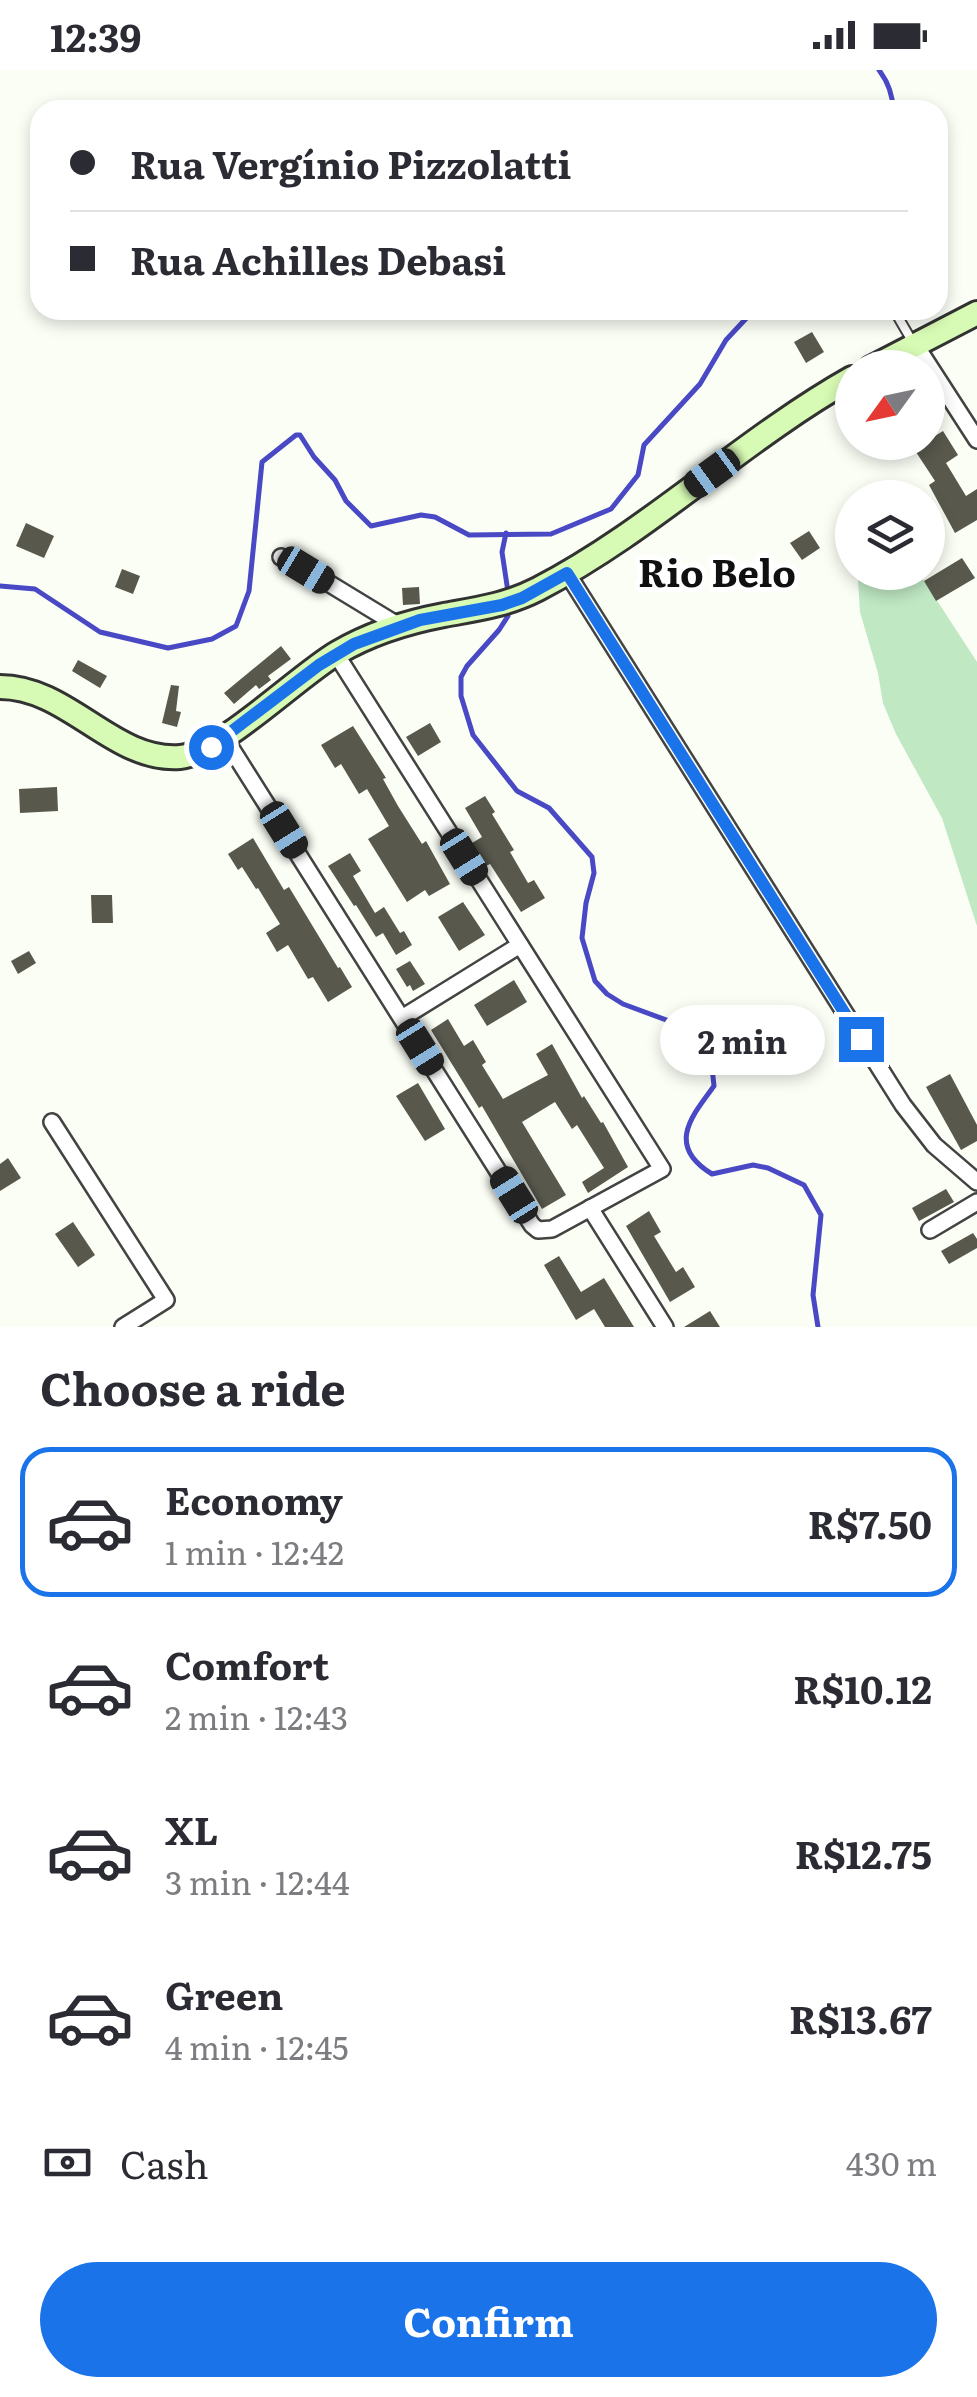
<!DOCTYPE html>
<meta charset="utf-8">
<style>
body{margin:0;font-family:Literata,serif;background:#f7f7f7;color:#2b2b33;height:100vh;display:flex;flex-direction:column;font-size:38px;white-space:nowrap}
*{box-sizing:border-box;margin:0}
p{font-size:32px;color:#7c7c81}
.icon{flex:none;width:55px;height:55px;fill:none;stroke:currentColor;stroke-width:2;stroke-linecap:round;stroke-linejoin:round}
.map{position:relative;height:1257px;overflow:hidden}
.side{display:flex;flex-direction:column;background:#fff;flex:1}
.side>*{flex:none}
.guide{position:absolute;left:30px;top:30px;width:918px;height:220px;border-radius:30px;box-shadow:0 5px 15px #0003;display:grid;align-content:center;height:220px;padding:0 40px;background:#fff}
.needle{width:65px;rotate:237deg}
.buttons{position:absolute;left:835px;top:280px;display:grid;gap:20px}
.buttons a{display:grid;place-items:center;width:110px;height:110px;border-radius:50%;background:#fff;box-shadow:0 5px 15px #0003;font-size:50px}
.end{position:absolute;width:45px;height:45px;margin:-22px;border:12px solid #1a73e8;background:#fff;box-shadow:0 0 0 5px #fff}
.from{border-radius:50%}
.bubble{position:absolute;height:70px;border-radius:35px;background:#fff;box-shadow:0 5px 15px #0003;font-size:32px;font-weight:700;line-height:70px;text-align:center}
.car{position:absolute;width:30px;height:60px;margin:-30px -15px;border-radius:12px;box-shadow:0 0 8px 2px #0007;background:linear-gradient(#222 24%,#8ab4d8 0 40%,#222 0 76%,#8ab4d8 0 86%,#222 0)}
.guide b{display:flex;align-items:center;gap:35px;height:95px;font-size:38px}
.guide b+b{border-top:2px solid #e1e1e2}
.guide i{width:25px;height:25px;background:#2b2b33}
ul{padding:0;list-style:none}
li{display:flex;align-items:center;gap:30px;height:150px;margin:0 20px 15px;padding:0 20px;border:5px solid transparent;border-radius:30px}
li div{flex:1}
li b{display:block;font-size:38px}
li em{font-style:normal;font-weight:700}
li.current{border-color:#1a73e8}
li>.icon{width:90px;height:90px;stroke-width:1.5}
h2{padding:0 40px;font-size:45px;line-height:120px}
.pay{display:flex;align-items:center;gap:25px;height:110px;padding:0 40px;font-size:38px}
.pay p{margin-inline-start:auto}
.primary-button{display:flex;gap:20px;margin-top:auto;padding:20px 40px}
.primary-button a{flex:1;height:115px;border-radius:60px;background:#1a73e8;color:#fff;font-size:40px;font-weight:700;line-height:115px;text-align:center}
.status{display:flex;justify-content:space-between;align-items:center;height:70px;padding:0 50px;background:#fff;direction:ltr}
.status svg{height:28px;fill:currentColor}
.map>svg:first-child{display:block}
</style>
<div class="status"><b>12:39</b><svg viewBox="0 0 49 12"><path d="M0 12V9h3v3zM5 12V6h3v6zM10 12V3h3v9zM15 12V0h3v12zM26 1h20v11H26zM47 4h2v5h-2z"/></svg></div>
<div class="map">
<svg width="977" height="1257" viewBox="0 0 977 1257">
<rect width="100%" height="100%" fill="#fafef5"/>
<path fill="#bfe8c3" d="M 864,503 L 919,503 L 977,592 L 977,856 L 942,748 L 896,664 L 883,633 L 878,603 L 860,542 L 858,511 Z"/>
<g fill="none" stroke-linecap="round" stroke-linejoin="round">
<g stroke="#4948c5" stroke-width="5">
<path d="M 879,0 C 888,12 893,25 893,40"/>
<path d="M 506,463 L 502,482 L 508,522"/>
<path d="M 0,516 L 35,519 L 100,562 L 168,578 L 212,569 L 236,556 L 249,521 L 262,392 L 296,365 L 300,365 L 314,387 L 335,410 L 346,431 L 371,456 L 421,445 L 435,447 L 469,465 L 551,464 L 611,439 L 638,405 L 644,375 L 700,314 L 726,270 L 754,240"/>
<path d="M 508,546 L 499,560 L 467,596 L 461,607 L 461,626 L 473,665 L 517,721 L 549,738 L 592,787 L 594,803 L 586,833 L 582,868 L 595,911 L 607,924 L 623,934 L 688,958 L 710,979 L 714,1016 C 691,1047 666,1076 712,1104 L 753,1095 L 768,1098 L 804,1115 L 821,1145 L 813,1225 L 818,1257"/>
</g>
</g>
<g fill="#59584d">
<path d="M 812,262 L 824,282 L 806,293 L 794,272 Z"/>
<path d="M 943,361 L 958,385 L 946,393 L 966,426 L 977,419 L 977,450 L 955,463 L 929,415 L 935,411 L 914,379 Z"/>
<path d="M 26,453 L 54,466 L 44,488 L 16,476 Z"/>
<path d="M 809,461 L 820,478 L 802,490 L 790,473 Z"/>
<path d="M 962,488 L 975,508 L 936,531 L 924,511 Z"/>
<path d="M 122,499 L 140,506 L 133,524 L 115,517 Z"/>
<path d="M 419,517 L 420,534 L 403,535 L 402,518 Z"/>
<path d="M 281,576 L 291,589 L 268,606 L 271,610 L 259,619 L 256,615 L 234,634 L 224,623 Z"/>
<path d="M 78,590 L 107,606 L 100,618 L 72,601 Z"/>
<path d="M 171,615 L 179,616 L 176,641 L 181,642 L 177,657 L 162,653 Z"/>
<path d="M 430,653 L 441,672 L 418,686 L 406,667 Z"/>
<path d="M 353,656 L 386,708 L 383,709 L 398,736 L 422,774 L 426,771 L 450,814 L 429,826 L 425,820 L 407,832 L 368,769 L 389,756 L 367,719 L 359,724 L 341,694 L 335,698 L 321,675 Z"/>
<path d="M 57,717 L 58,741 L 20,743 L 19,719 Z"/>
<path d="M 485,726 L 495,742 L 492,744 L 514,780 L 510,782 L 528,813 L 534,810 L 545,828 L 521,842 L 490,794 L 486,796 L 472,773 L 482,767 L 465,738 Z"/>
<path d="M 253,768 L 284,820 L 289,817 L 338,898 L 340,897 L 352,917 L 328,932 L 313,907 L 308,909 L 288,875 L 277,882 L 266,863 L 280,854 L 258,818 L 256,819 L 242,797 L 238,800 L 228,784 Z"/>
<path d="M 350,783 L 361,801 L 353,806 L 375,843 L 384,837 L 400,863 L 404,861 L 412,875 L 396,885 L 383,863 L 376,867 L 356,835 L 354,836 L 328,796 Z"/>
<path d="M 91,825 L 112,825 L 113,853 L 92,853 Z"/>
<path d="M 463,832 L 485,865 L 459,881 L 438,847 Z"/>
<path d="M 29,881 L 36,893 L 18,904 L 11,891 Z"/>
<path d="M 410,891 L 425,914 L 413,921 L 410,915 L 407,917 L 396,899 Z"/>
<path d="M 514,910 L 527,932 L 487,956 L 474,935 Z"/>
<path d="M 448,949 L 464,976 L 473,970 L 486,992 L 482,995 L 503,1029 L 548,1005 L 536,984 L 552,974 L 582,1028 L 584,1026 L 601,1053 L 603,1052 L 628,1097 L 588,1123 L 582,1112 L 604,1098 L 577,1055 L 572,1059 L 555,1032 L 522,1052 L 566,1125 L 542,1139 L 482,1036 L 479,1038 L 431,960 Z"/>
<path d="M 950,1004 L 977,1055 L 977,1071 L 961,1080 L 926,1017 Z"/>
<path d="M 418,1013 L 445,1059 L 425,1071 L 396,1026 Z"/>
<path d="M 8,1088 L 21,1108 L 0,1121 L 0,1094 Z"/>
<path d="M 946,1119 L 954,1132 L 919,1151 L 912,1138 Z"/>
<path d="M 649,1141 L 661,1162 L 654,1166 L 676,1202 L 683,1197 L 695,1217 L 670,1232 L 626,1156 Z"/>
<path d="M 73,1152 L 95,1185 L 78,1197 L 55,1164 Z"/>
<path d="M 973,1163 L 977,1169 L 977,1178 L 949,1194 L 941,1181 Z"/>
<path d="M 559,1186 L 581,1222 L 604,1208 L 634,1257 L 605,1257 L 594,1239 L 576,1250 L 544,1195 Z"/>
<path d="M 710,1241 L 720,1257 L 684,1257 Z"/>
</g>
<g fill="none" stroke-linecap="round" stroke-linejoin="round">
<defs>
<path id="lane" d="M 894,240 L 912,271"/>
<g id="street">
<path d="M 915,274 L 977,370"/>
<path d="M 281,487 L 307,500 L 399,556"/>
<path d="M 567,503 L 903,1035 L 934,1075 L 977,1112"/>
<path d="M 224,667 L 532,1155 L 538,1160 L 552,1159 L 662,1099 L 336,584"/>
<path d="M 402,948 L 520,875"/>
<path d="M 52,1052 L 166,1230 L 123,1257"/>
<path d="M 590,1138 L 665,1257"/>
<path d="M 930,1160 L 977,1132"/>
</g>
<g id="secondary">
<path d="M 871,298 L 977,243"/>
<path d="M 0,617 C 69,617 113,692 180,687 C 219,684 298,606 337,583 C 369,564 407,552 444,545 C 477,539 507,535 538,519 C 650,461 742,370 852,308"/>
</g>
</defs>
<use href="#lane" stroke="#434343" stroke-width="12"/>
<use href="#street" stroke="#434343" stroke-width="20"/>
<use href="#secondary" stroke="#323232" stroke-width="28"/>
<use href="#lane" stroke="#fff" stroke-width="8"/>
<use href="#street" stroke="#fff" stroke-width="15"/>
<use href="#secondary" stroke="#d7fab4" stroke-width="22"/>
</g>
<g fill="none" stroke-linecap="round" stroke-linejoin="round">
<path stroke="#1a73e8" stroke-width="12" d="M 211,677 L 319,595 L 354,574 L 420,550 L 502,535 L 522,528 L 567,503 L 861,969"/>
</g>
<g text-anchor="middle" stroke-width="10" stroke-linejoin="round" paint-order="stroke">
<g font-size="38" font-weight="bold" fill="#101010" stroke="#fff">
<text x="717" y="517">Rio Belo</text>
</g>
</g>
</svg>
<div class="buttons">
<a><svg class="needle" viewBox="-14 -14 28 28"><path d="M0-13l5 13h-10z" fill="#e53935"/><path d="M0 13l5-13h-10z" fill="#7c7c81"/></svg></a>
<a><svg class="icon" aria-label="layers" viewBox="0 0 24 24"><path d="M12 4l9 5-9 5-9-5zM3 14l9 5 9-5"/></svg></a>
</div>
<i class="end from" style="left:211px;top:677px"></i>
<i class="end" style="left:861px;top:969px"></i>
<div class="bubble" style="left:660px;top:935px;width:165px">2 min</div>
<i class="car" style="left:712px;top:403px;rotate:234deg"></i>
<i class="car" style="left:306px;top:500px;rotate:121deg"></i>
<i class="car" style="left:284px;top:760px;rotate:148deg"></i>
<i class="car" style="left:464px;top:787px;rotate:148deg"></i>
<i class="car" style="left:420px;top:977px;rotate:148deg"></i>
<i class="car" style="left:514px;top:1125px;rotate:328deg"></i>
<div class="guide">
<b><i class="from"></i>Rua Vergínio Pizzolatti</b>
<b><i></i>Rua Achilles Debasi</b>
</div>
</div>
<section class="side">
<h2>Choose a ride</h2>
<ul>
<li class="current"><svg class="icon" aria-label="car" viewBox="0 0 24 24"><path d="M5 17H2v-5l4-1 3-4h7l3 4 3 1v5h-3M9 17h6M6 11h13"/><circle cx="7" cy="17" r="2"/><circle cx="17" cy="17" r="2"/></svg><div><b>Economy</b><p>1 min · 12:42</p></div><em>R$7.50</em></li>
<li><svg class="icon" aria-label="car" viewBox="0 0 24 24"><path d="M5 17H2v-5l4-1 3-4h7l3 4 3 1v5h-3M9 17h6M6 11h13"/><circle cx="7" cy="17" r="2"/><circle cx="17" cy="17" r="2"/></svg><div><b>Comfort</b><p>2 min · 12:43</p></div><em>R$10.12</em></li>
<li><svg class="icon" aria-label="car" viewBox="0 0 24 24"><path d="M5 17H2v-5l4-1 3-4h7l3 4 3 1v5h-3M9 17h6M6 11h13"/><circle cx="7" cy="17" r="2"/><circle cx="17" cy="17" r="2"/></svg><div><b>XL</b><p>3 min · 12:44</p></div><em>R$12.75</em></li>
<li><svg class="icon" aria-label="car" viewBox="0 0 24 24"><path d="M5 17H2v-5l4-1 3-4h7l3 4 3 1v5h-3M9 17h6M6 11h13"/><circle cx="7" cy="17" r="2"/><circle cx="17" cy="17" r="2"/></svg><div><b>Green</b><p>4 min · 12:45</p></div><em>R$13.67</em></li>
</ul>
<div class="pay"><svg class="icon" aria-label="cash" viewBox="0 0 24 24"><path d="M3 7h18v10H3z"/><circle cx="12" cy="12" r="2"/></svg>Cash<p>430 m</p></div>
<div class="primary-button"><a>Confirm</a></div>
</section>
